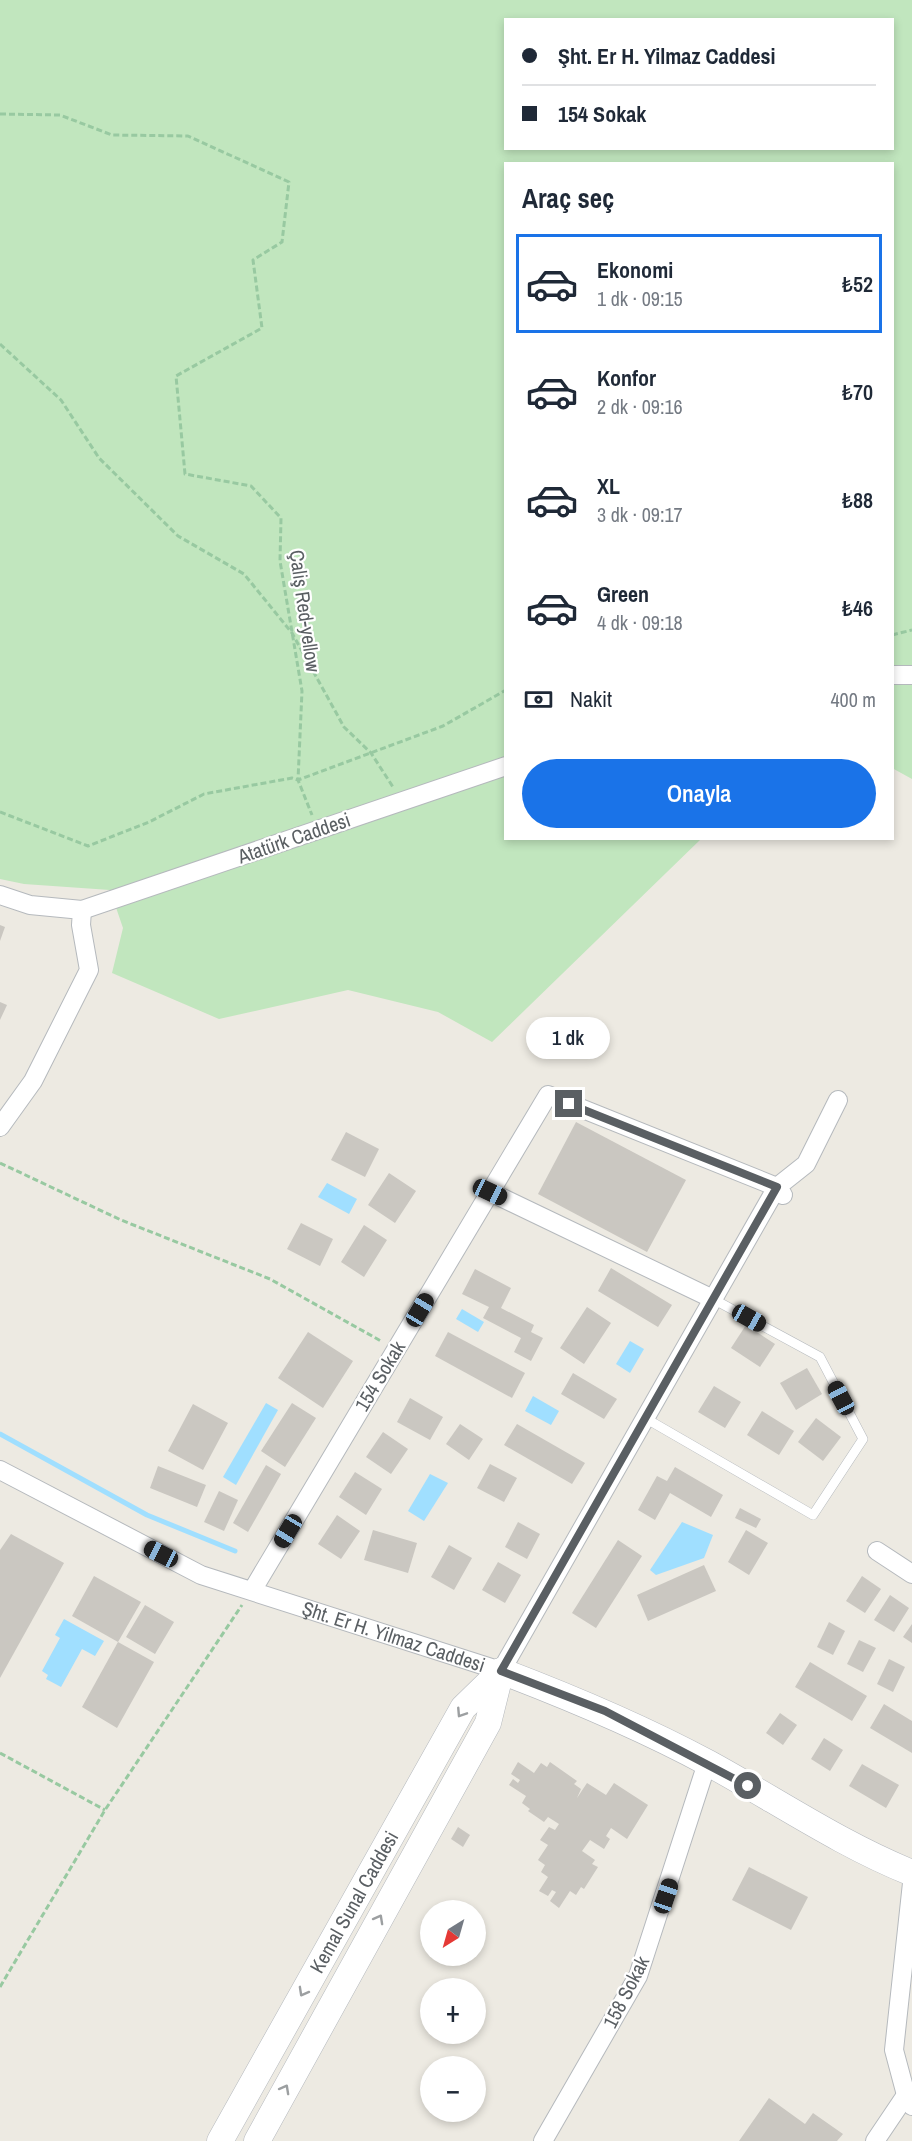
<!DOCTYPE html>
<html lang="tr">
<meta charset="utf-8">
<style>
body{margin:0;font-family:"Archivo Narrow",sans-serif;background:#f2f2f3;color:#1f2937;height:100vh;display:flex;flex-direction:column;font-size:22px;white-space:nowrap}
*{box-sizing:border-box;margin:0}
p{font-size:20px;color:#747a83}
.icon{flex:none;width:33px;height:33px;fill:none;stroke:currentColor;stroke-width:2;stroke-linecap:round;stroke-linejoin:round}
.map{position:relative;flex:1;overflow:hidden}
.side{position:absolute;left:504px;top:162px;width:390px;height:678px;display:flex;flex-direction:column;background:#fff;border-radius:0px;box-shadow:0 3px 9px #0003}
.side>*{flex:none}
.hud{position:absolute;left:504px;top:18px;width:390px;height:132px;border-radius:0px;box-shadow:0 3px 9px #0003;display:grid;align-content:center;height:132px;padding:0 18px;background:#fff}
.needle{width:39px;rotate:217deg}
.tools{position:absolute;left:420px;top:1900px;display:grid;gap:12px}
.tools a{display:grid;place-items:center;width:66px;height:66px;border-radius:50%;background:#fff;box-shadow:0 3px 9px #0003;font-size:30px}
.end{position:absolute;width:27px;height:27px;margin:-14px;border:8px solid #5a5f63;background:#fff;box-shadow:0 0 0 3px #fff}
.from{border-radius:50%}
.bubble{position:absolute;height:42px;border-radius:21px;background:#fff;box-shadow:0 3px 9px #0003;font-size:20px;font-weight:600;line-height:42px;text-align:center}
.car{position:absolute;width:18px;height:36px;margin:-18px -9px;border-radius:8px;box-shadow:0 0 4px 2px #0007;background:linear-gradient(#222 24%,#8ab4d8 0 40%,#222 0 76%,#8ab4d8 0 86%,#222 0)}
.hud b{display:flex;align-items:center;gap:21px;height:57px;font-size:22px}
.hud b+b{border-top:2px solid #e0e1e3}
.hud i{width:15px;height:15px;background:#1f2937}
ul{padding:0;list-style:none}
li{display:flex;align-items:center;gap:18px;height:99px;margin:0 12px 9px;padding:0 6px;border:3px solid transparent;border-radius:0px}
li div{flex:1}
li b{display:block;font-size:22px}
li em{font-style:normal;font-weight:600}
li.active{border-color:#1a73e8}
li>.icon{width:54px;height:54px;stroke-width:1.5}
h2{padding:0 18px;font-size:27px;line-height:72px}
.pay{display:flex;align-items:center;gap:15px;height:66px;padding:0 18px;font-size:22px}
.pay p{margin-inline-start:auto}
.cta{display:flex;gap:12px;margin-top:auto;padding:12px 18px}
.cta a{flex:1;height:69px;border-radius:36px;background:#1a73e8;color:#fff;font-size:24px;font-weight:600;line-height:69px;text-align:center}
.map>svg:first-child{display:block}
</style>
<div class="map">
<svg width="912" height="2141" viewBox="0 0 912 2141">
<rect width="100%" height="100%" fill="#edeae2"/>
<path fill="#c1e6be" fill-rule="evenodd" d="M 0,0 L 912,0 L 912,779 L 892,768 L 892,164 L 506,164 L 506,838 L 701,839 L 492,1042 L 438,1012 L 348,990 L 219,1019 L 112,973 L 123,928 L 110,890 L 24,884 L 0,879 ZM 506,20 L 892,20 L 892,148 L 506,148 Z"/>
<g fill="#a0dfff">
<path d="M 327,1183 L 357,1199 L 349,1214 L 318,1197 Z"/>
<path d="M 462,1309 L 484,1322 L 478,1332 L 456,1319 Z"/>
<path d="M 630,1341 L 644,1349 L 630,1373 L 616,1364 Z"/>
<path d="M 533,1396 L 559,1411 L 551,1425 L 525,1411 Z"/>
<path d="M 266,1403 L 278,1410 L 236,1485 L 223,1477 Z"/>
<path d="M 430,1474 L 448,1483 L 424,1521 L 408,1511 Z"/>
<path d="M 682,1522 L 713,1535 L 704,1558 L 656,1575 L 650,1570 Z"/>
<path d="M 64,1619 L 104,1641 L 95,1656 L 82,1649 L 61,1687 L 46,1679 L 48,1675 L 42,1671 L 60,1638 L 55,1635 Z"/>
</g>
<g fill="none" stroke-linecap="round" stroke-linejoin="round">
<path stroke="#a0dfff" stroke-width="5" d="M 0,1434 L 147,1515 L 235,1551"/>
</g>
<g fill="#cac7c1">
<path d="M 0,925 L 5,927 L 0,941 Z"/>
<path d="M 0,1002 L 7,1005 L 0,1020 Z"/>
<path d="M 576,1122 L 686,1180 L 647,1252 L 538,1194 Z"/>
<path d="M 346,1132 L 379,1149 L 365,1177 L 331,1160 Z"/>
<path d="M 389,1173 L 416,1191 L 395,1223 L 368,1205 Z"/>
<path d="M 301,1223 L 333,1239 L 320,1266 L 287,1249 Z"/>
<path d="M 364,1225 L 387,1240 L 364,1277 L 341,1262 Z"/>
<path d="M 611,1268 L 672,1305 L 658,1327 L 598,1291 Z"/>
<path d="M 475,1269 L 511,1288 L 501,1308 L 534,1325 L 531,1332 L 543,1338 L 531,1361 L 514,1352 L 521,1338 L 483,1318 L 489,1307 L 462,1294 Z"/>
<path d="M 587,1307 L 611,1323 L 584,1364 L 560,1348 Z"/>
<path d="M 746,1325 L 775,1344 L 760,1367 L 731,1348 Z"/>
<path d="M 308,1332 L 353,1361 L 323,1408 L 278,1378 Z"/>
<path d="M 448,1332 L 525,1373 L 512,1398 L 435,1356 Z"/>
<path d="M 807,1368 L 822,1394 L 796,1410 L 780,1383 Z"/>
<path d="M 573,1373 L 617,1399 L 604,1419 L 561,1394 Z"/>
<path d="M 714,1386 L 741,1402 L 725,1428 L 698,1412 Z"/>
<path d="M 410,1398 L 443,1417 L 430,1440 L 397,1422 Z"/>
<path d="M 292,1403 L 316,1418 L 285,1467 L 261,1451 Z"/>
<path d="M 193,1404 L 228,1423 L 203,1470 L 168,1451 Z"/>
<path d="M 762,1411 L 794,1431 L 779,1455 L 747,1435 Z"/>
<path d="M 816,1418 L 841,1437 L 823,1461 L 798,1442 Z"/>
<path d="M 460,1424 L 483,1439 L 469,1460 L 446,1444 Z"/>
<path d="M 517,1424 L 585,1463 L 572,1484 L 504,1445 Z"/>
<path d="M 383,1432 L 408,1449 L 391,1474 L 366,1457 Z"/>
<path d="M 490,1464 L 517,1478 L 504,1502 L 477,1488 Z"/>
<path d="M 266,1465 L 281,1474 L 248,1532 L 233,1523 Z"/>
<path d="M 158,1466 L 206,1485 L 197,1507 L 150,1488 Z"/>
<path d="M 675,1467 L 723,1495 L 711,1517 L 670,1493 L 655,1520 L 638,1510 L 657,1476 L 667,1481 Z"/>
<path d="M 355,1472 L 382,1489 L 366,1515 L 339,1497 Z"/>
<path d="M 219,1491 L 238,1500 L 224,1531 L 204,1522 Z"/>
<path d="M 740,1508 L 761,1519 L 756,1528 L 735,1518 Z"/>
<path d="M 337,1515 L 360,1531 L 341,1559 L 318,1544 Z"/>
<path d="M 518,1522 L 540,1534 L 527,1559 L 505,1547 Z"/>
<path d="M 373,1530 L 417,1543 L 408,1573 L 364,1560 Z"/>
<path d="M 746,1530 L 768,1543 L 749,1575 L 728,1562 Z"/>
<path d="M 11,1534 L 64,1563 L 0,1678 L 0,1550 Z"/>
<path d="M 618,1540 L 642,1556 L 596,1628 L 572,1613 Z"/>
<path d="M 449,1545 L 472,1558 L 454,1590 L 431,1577 Z"/>
<path d="M 498,1562 L 521,1575 L 505,1603 L 482,1590 Z"/>
<path d="M 704,1565 L 716,1591 L 648,1621 L 637,1595 Z"/>
<path d="M 94,1576 L 141,1602 L 118,1642 L 72,1616 Z"/>
<path d="M 862,1576 L 881,1589 L 865,1613 L 846,1601 Z"/>
<path d="M 890,1595 L 909,1608 L 894,1632 L 874,1620 Z"/>
<path d="M 145,1605 L 174,1622 L 155,1654 L 126,1637 Z"/>
<path d="M 829,1622 L 845,1631 L 833,1655 L 817,1647 Z"/>
<path d="M 912,1624 L 912,1643 L 903,1637 Z"/>
<path d="M 859,1640 L 876,1648 L 863,1672 L 847,1664 Z"/>
<path d="M 118,1642 L 154,1662 L 117,1728 L 82,1707 Z"/>
<path d="M 889,1659 L 905,1667 L 893,1692 L 877,1684 Z"/>
<path d="M 810,1662 L 867,1696 L 852,1721 L 795,1687 Z"/>
<path d="M 884,1704 L 912,1721 L 912,1753 L 870,1728 Z"/>
<path d="M 780,1713 L 797,1725 L 783,1745 L 766,1733 Z"/>
<path d="M 824,1738 L 843,1750 L 830,1771 L 811,1759 Z"/>
<path d="M 518,1762 L 534,1773 L 541,1763 L 547,1767 L 550,1762 L 577,1781 L 574,1784 L 581,1789 L 577,1798 L 587,1783 L 606,1795 L 614,1783 L 648,1805 L 627,1839 L 611,1828 L 606,1836 L 610,1839 L 604,1849 L 590,1840 L 582,1851 L 595,1860 L 592,1864 L 598,1867 L 584,1889 L 581,1887 L 576,1895 L 570,1891 L 559,1908 L 550,1901 L 556,1892 L 552,1890 L 548,1896 L 539,1891 L 548,1877 L 541,1872 L 545,1865 L 538,1860 L 548,1845 L 540,1840 L 549,1827 L 555,1830 L 559,1824 L 548,1817 L 544,1822 L 528,1811 L 530,1809 L 522,1803 L 526,1796 L 509,1785 L 513,1779 L 518,1783 L 520,1780 L 511,1774 Z"/>
<path d="M 862,1764 L 899,1785 L 886,1808 L 849,1786 Z"/>
<path d="M 458,1827 L 470,1835 L 463,1847 L 451,1839 Z"/>
<path d="M 749,1867 L 808,1897 L 791,1930 L 732,1900 Z"/>
<path d="M 769,2098 L 805,2124 L 813,2113 L 843,2134 L 837,2141 L 739,2141 Z"/>
</g>
<g fill="none" stroke-linecap="round" stroke-linejoin="round">
<defs>
<path id="lane" d="M 645,1418 L 813,1515 L 863,1439 L 820,1357 L 713,1299"/>
<g id="street">
<path d="M 892,675 L 912,675"/>
<path d="M 0,895 L 30,905 L 82,910 L 81,925 L 89,970 L 33,1081 L 0,1127"/>
<path d="M 82,910 L 506,766"/>
<path d="M 490,1192 L 713,1299"/>
<path d="M 783,1195 L 777,1187 L 806,1164 L 838,1100"/>
<path id="s1" d="M 0,1470 L 201,1575 L 501,1671 L 777,1187 L 548,1095 L 252,1591"/>
<path d="M 877,1551 L 912,1574"/>
<path d="M 912,1883 L 894,2050 L 906,2095 L 912,2106"/>
<path d="M 543,2141 L 638,1976 L 707,1763"/>
<path d="M 875,2141 L 906,2095"/>
</g>
<g id="secondary">
<path d="M 501,1671 C 572,1698 641,1727 708,1763 C 776,1800 840,1844 912,1873"/>
<path id="s2" d="M 220,2141 L 463,1708 L 501,1671"/>
<path d="M 257,2141 L 488,1723 L 501,1671"/>
</g>
</defs>
<use href="#lane" stroke="#b5b9bd" stroke-width="10"/>
<use href="#street" stroke="#b5b9bd" stroke-width="20"/>
<use href="#secondary" stroke="#b4b8bd" stroke-width="27"/>
<g stroke="#98c9a1" stroke-width="3" stroke-dasharray="6 3" stroke-linecap="butt">
<path d="M 0,114 L 60,115 L 112,135 L 188,136 L 289,182 L 282,242 L 253,260 L 262,328 L 176,376 L 185,474 L 251,486 L 281,518 L 280,561 L 302,691 L 298,780 L 312,815"/>
<path d="M 0,344 L 61,400 L 99,458 L 178,536 L 244,574 L 292,633 L 344,727 L 371,753 L 393,787"/>
<path d="M 892,635 L 912,630"/>
<path d="M 0,812 L 88,846 L 149,822 L 204,794 L 292,778 L 298,780 L 443,726 L 506,690"/>
<path d="M 0,1163 L 121,1220 L 270,1279 L 381,1341"/>
<path d="M 0,1753 L 105,1810"/>
<path d="M 0,1987 L 105,1810 L 242,1605"/>
</g>
<use href="#lane" stroke="#fff" stroke-width="9"/>
<use href="#street" stroke="#fff" stroke-width="18"/>
<use href="#secondary" stroke="#fff" stroke-width="26"/>
</g>
<defs><path id="oneway-chevron" d="M-2-3.5L2.5 0L-2 3.5" fill="none" stroke-width="1.6" stroke-linecap="round" stroke-linejoin="round" transform="scale(1.5)"/></defs>
<g stroke="#9c9fa1">
<use href="#oneway-chevron" transform="translate(461 1713) rotate(123)"/>
<use href="#oneway-chevron" transform="translate(379 1919) rotate(-61)"/>
<use href="#oneway-chevron" transform="translate(303 1992) rotate(119)"/>
<use href="#oneway-chevron" transform="translate(285 2089) rotate(-61)"/>
</g>
<g fill="none" stroke-linecap="round" stroke-linejoin="round">
<path stroke="#5a5f63" stroke-width="8" d="M 569,1104 L 777,1187 L 501,1671 L 605,1711 L 748,1786"/>
</g>
<g text-anchor="middle" stroke-width="4.5" stroke-linejoin="round" paint-order="stroke">
<g font-size="20" fill="#5a5f63" stroke="#fff">
<text transform="translate(305 611) rotate(82)" y="7">Çaliş Red-yellow</text>
<text transform="translate(294 838) rotate(-19)" y="7">Atatürk Caddesi</text>
<text transform="translate(380 1376) rotate(-59)" y="7">154 Sokak</text>
<text dy="7" stroke="none"><textPath href="#s1" startOffset="429">Şht. Er H. Yilmaz Caddesi</textPath></text>
<text dy="7" stroke="none"><textPath href="#s2" startOffset="274">Kemal Sunal Caddesi</textPath></text>
<text transform="translate(626 1992) rotate(-63)" y="7">158 Sokak</text>
</g>
</g>
</svg>
<div class="tools">
<a><svg class="needle" viewBox="-14 -14 28 28"><path d="M0-13l5 13h-10z" fill="#e53935"/><path d="M0 13l5-13h-10z" fill="#747a83"/></svg></a>
<a>+</a>
<a>−</a>
</div>
<i class="end from" style="left:748px;top:1786px"></i>
<i class="end" style="left:569px;top:1104px"></i>
<div class="bubble" style="left:526px;top:1017px;width:84px">1 dk</div>
<i class="car" style="left:490px;top:1192px;rotate:115deg"></i>
<i class="car" style="left:420px;top:1310px;rotate:31deg"></i>
<i class="car" style="left:749px;top:1318px;rotate:119deg"></i>
<i class="car" style="left:841px;top:1398px;rotate:332deg"></i>
<i class="car" style="left:288px;top:1531px;rotate:211deg"></i>
<i class="car" style="left:161px;top:1554px;rotate:297deg"></i>
<i class="car" style="left:666px;top:1896px;rotate:19deg"></i>
<div class="hud">
<b><i class="from"></i>Şht. Er H. Yilmaz Caddesi</b>
<b><i></i>154 Sokak</b>
</div>
<section class="side">
<h2>Araç seç</h2>
<ul>
<li class="active"><svg class="icon" aria-label="car" viewBox="0 0 24 24"><path d="M5 17H2v-5l4-1 3-4h7l3 4 3 1v5h-3M9 17h6M6 11h13"/><circle cx="7" cy="17" r="2"/><circle cx="17" cy="17" r="2"/></svg><div><b>Ekonomi</b><p>1 dk · 09:15</p></div><em>₺52</em></li>
<li><svg class="icon" aria-label="car" viewBox="0 0 24 24"><path d="M5 17H2v-5l4-1 3-4h7l3 4 3 1v5h-3M9 17h6M6 11h13"/><circle cx="7" cy="17" r="2"/><circle cx="17" cy="17" r="2"/></svg><div><b>Konfor</b><p>2 dk · 09:16</p></div><em>₺70</em></li>
<li><svg class="icon" aria-label="car" viewBox="0 0 24 24"><path d="M5 17H2v-5l4-1 3-4h7l3 4 3 1v5h-3M9 17h6M6 11h13"/><circle cx="7" cy="17" r="2"/><circle cx="17" cy="17" r="2"/></svg><div><b>XL</b><p>3 dk · 09:17</p></div><em>₺88</em></li>
<li><svg class="icon" aria-label="car" viewBox="0 0 24 24"><path d="M5 17H2v-5l4-1 3-4h7l3 4 3 1v5h-3M9 17h6M6 11h13"/><circle cx="7" cy="17" r="2"/><circle cx="17" cy="17" r="2"/></svg><div><b>Green</b><p>4 dk · 09:18</p></div><em>₺46</em></li>
</ul>
<div class="pay"><svg class="icon" aria-label="cash" viewBox="0 0 24 24"><path d="M3 7h18v10H3z"/><circle cx="12" cy="12" r="2"/></svg>Nakit<p>400 m</p></div>
<div class="cta"><a>Onayla</a></div>
</section>
</div>
